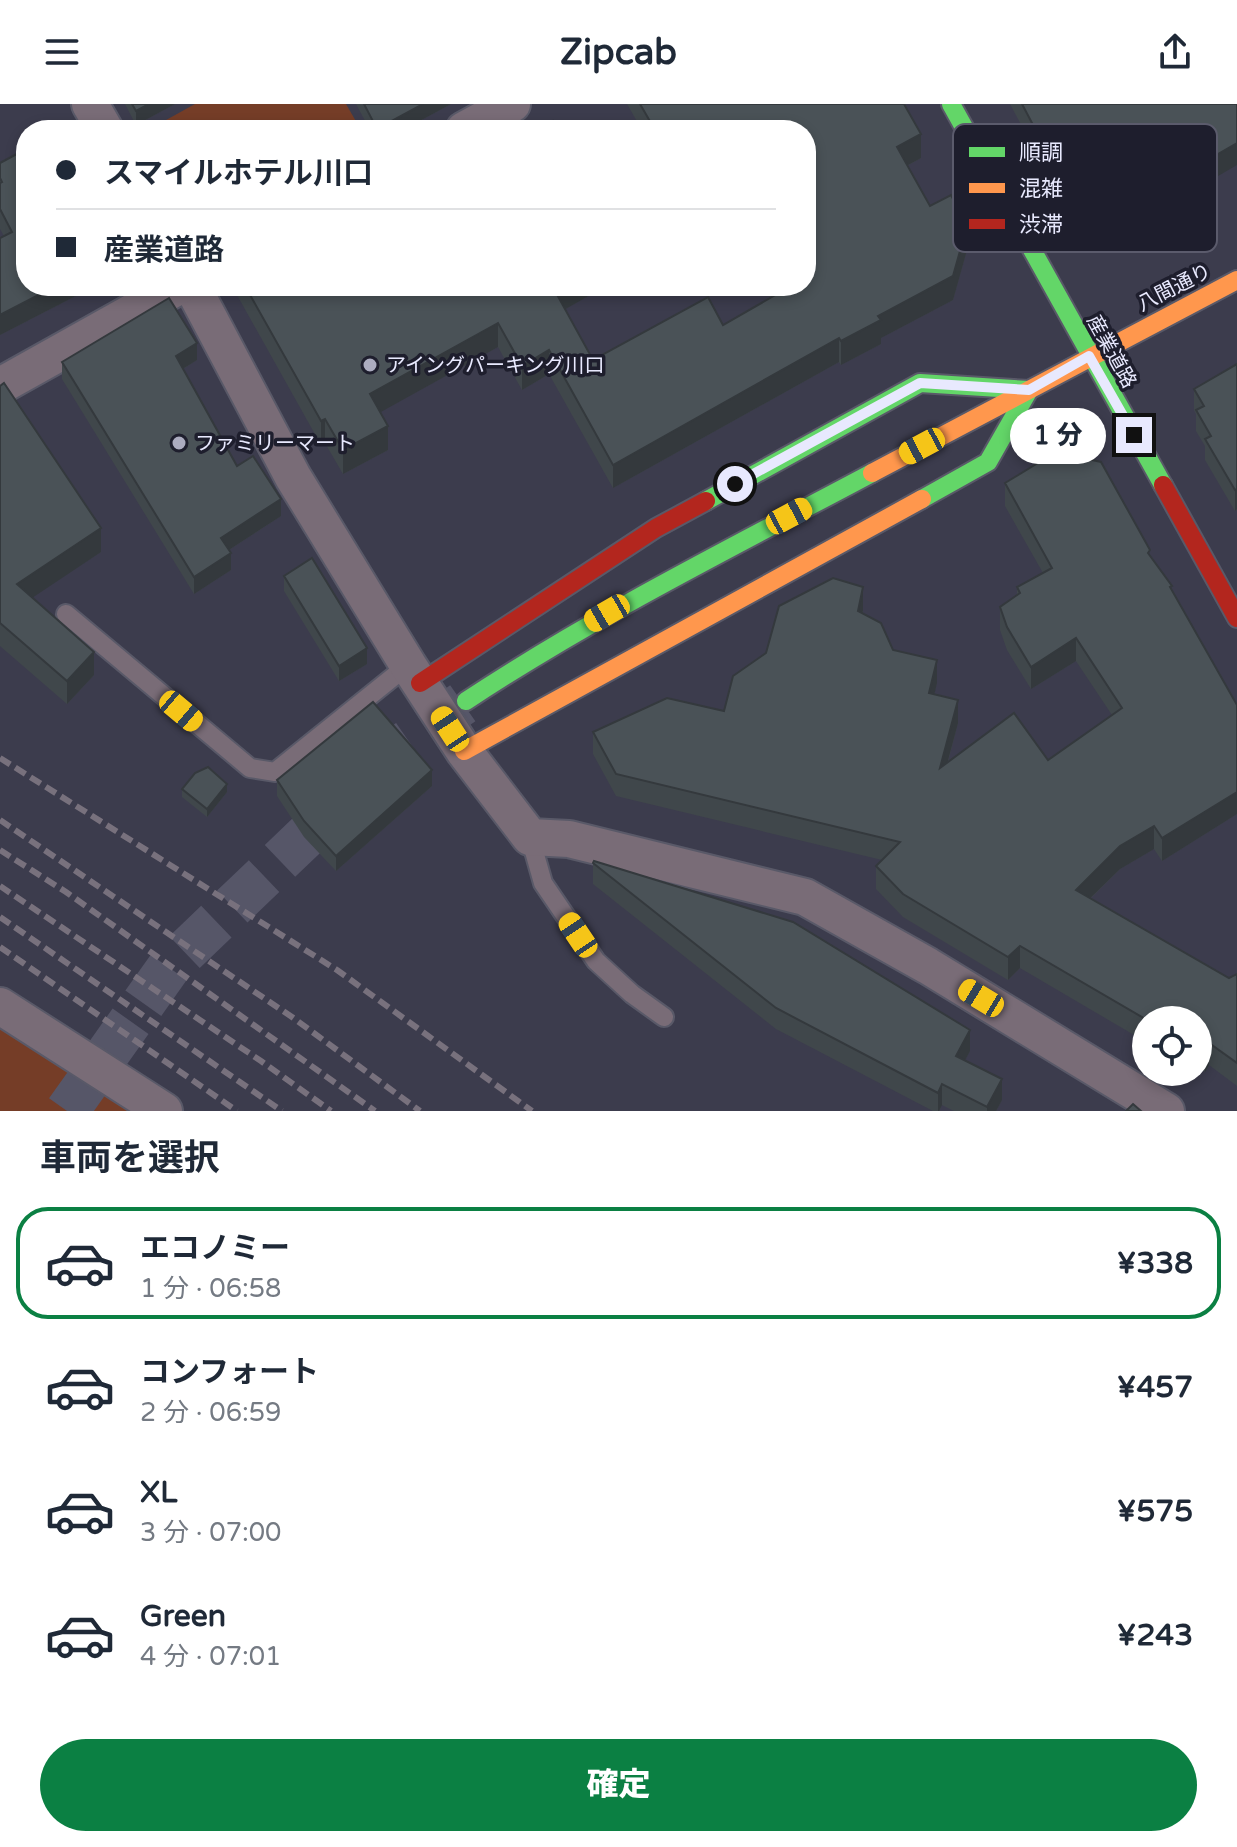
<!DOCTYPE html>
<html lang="ja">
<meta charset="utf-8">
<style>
body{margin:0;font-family:"Varela Round","Noto Sans JP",sans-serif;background:#f6f6f7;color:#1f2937;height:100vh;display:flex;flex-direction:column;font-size:30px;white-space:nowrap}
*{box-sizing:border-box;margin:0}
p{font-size:26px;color:#747a83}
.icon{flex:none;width:44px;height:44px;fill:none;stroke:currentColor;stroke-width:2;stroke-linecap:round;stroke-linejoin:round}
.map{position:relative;height:1007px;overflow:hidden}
.panel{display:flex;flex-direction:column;background:#fff;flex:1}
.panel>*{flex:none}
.hud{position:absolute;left:16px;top:16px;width:800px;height:176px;border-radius:32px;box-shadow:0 4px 12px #0003;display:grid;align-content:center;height:176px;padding:0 40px;background:#fff}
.fabs{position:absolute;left:1132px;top:902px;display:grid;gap:16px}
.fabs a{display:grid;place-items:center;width:80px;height:80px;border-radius:50%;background:#fff;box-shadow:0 4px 12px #0003;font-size:40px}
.end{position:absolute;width:36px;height:36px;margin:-18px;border:10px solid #e8e9fe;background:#111;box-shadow:0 0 0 4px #111}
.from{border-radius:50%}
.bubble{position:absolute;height:56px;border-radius:28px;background:#fff;box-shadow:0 4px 12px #0003;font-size:26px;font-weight:800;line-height:56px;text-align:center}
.car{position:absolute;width:24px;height:48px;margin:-24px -12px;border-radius:10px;box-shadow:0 0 6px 2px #0007;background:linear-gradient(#f5c518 24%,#345 0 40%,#f5c518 0 76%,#345 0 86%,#f5c518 0)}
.hud b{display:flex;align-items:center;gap:28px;height:76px;font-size:30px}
.hud b+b{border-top:2px solid #e0e1e3}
.hud i{width:20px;height:20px;background:#1f2937}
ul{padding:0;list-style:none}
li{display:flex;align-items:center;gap:24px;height:112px;margin:0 16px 12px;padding:0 24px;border:4px solid transparent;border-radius:32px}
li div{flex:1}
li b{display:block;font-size:30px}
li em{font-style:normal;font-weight:800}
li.selected{border-color:#0b8043}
li>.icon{width:72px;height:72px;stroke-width:1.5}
h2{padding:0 40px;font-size:36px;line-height:96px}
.primary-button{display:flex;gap:16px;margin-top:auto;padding:16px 40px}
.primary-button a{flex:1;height:92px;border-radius:48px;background:#0b8043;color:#fff;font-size:32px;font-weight:800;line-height:92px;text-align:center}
header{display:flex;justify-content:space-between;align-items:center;height:104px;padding:0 40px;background:#fff;font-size:36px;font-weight:800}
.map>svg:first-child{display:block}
</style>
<header><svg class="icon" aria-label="menu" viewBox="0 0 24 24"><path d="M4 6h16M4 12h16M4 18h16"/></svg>Zipcab<svg class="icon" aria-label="share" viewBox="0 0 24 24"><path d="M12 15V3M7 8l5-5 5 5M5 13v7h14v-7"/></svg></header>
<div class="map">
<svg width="1237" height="1007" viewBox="0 0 1237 1007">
<rect width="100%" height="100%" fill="#3c3c4d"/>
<g fill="#753d27">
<path d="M 195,0 L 346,0 L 361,26 L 148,26 Z"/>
<path d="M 0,918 L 142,1007 L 0,1007 Z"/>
</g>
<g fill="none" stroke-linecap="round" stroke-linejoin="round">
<path stroke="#565668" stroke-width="44" stroke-dasharray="44 22" stroke-linecap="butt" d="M 67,1007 L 169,863 L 396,646 L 466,597"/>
<defs>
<g id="lane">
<path d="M 66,510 L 250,664 L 275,668 L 408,561"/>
<path d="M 530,733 L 543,779 L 596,857 L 632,890 L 664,913"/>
</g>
<g id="street">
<path d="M 90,0 L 105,26"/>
<path d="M 464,26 L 512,0"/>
<path d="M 192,182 L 293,373 L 408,561 L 464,647 L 530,733 L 569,735 L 805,793 L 928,862 L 1166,1007"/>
<path d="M 0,282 L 179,182"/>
<path d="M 0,902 L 164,1007"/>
</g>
<g id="fast">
<path d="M 951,0 L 1163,381"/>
<path d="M 706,397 L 920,279 L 1029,286 L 988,358 L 922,395"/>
<path d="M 466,597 C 596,511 735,442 872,369"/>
</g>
<g id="slow">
<path d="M 872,369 L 1237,176"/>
<path d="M 464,647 L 922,395"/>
</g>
<g id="jam">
<path d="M 1163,381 L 1237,514"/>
<path d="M 420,579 L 656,424 L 706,397"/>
</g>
</defs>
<use href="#lane" stroke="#595968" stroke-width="22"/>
<use href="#street" stroke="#595968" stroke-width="40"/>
<use href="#fast" stroke="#595968" stroke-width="22"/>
<use href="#slow" stroke="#595968" stroke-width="22"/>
<use href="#jam" stroke="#595968" stroke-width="22"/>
<use href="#lane" stroke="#796c77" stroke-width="18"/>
<use href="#street" stroke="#796c77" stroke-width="36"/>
<use href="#fast" stroke="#63d668" stroke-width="18"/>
<use href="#slow" stroke="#ff974d" stroke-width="18"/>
<use href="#jam" stroke="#b3261e" stroke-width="18"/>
<g stroke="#78717d" stroke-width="6" stroke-dasharray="12 6" stroke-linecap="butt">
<path d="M 0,654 L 337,866 L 532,1007"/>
<path d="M 0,716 L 292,913 L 420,1007"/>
<path d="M 0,746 L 66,788 L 375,1007"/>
<path d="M 0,782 L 261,957 L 331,1007"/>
<path d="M 0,813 L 282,1007"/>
<path d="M 0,843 L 237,1007"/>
</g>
</g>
<g fill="#40474b">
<path d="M 125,0 L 175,0 L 136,21 Z"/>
<path d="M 356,0 L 451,0 L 403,26 L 370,26 Z"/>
<path d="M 627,0 L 904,0 L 921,54 L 907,62 L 930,102 L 967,146 L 953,196 L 881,234 L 881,240 L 841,261 L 839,258 L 613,384 L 549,270 L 522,286 L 498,243 L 380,308 L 388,346 L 343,370 L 325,339 L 321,341 L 232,182 L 606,182 L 565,205 L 593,256 L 723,221 L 806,182 L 806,26 L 642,26 Z"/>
<path d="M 1010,0 L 1237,0 L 1182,93 L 1182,111 L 1137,134 L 1133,126 L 1123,131 L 1116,120 L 1106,125 L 1094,102 L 1071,114 Z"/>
<path d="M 0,59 L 95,182 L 0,231 L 0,134 L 4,132 L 0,125 Z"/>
<path d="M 197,256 L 183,265 L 237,362 L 281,412 L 229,446 L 231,466 L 194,490 L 62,275 L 62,258 Z"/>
<path d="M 1237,260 L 1237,405 L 1235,407 L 1205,356 L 1205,342 L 1196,327 L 1196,310 L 1194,306 L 1194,285 Z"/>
<path d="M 0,282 L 101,448 L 32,493 L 94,571 L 67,600 L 0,542 Z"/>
<path d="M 1005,379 L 1150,453 L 1172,486 L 1237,601 L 1237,710 L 1162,757 L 1154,745 L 1120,765 L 1091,794 L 1229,874 L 1237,870 L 1237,982 L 1209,961 L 1205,968 L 1198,963 L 1198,916 L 1146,916 L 1146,938 L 1020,864 L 1008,876 L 903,813 L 876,785 L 876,762 L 882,756 L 616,692 L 593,650 L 593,628 L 724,607 L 863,506 L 863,509 L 893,546 L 937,579 L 934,590 L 958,619 L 948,658 L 1048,656 L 1112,611 L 1076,557 L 1031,585 L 1007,546 L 1000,526 L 1000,503 L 1017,492 L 1017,483 L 1043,469 L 1005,402 Z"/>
<path d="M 284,472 L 367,560 L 339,577 L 284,487 Z"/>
<path d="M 277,676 L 432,682 L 336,767 L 304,733 L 277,692 Z"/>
<path d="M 182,685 L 227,688 L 207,713 L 182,693 Z"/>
<path d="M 593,759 L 970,947 L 965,956 L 1002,996 L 996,1007 L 954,1007 L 942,1001 L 939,1007 L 933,1007 L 776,925 L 593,780 Z"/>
</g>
<g fill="#34393d">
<path d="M 149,0 L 175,0 L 136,21 L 136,7 Z"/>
<path d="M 423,0 L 451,0 L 403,26 L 377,26 Z"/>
<path d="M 921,30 L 921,54 L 897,67 L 897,43 Z"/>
<path d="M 1237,39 L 1237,61 L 1182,93 L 1182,111 L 1137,134 L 1137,112 L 1175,75 Z"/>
<path d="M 1094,80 L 1094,102 L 1071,114 L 1071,93 Z"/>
<path d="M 1116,98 L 1116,120 L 1106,125 L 1106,103 Z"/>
<path d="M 1133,104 L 1133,126 L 1123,131 L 1123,109 Z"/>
<path d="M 967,122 L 967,146 L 953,196 L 881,234 L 881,240 L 841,261 L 841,237 L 878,212 Z"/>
<path d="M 56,182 L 95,182 L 0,231 L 0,211 Z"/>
<path d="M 564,182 L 606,182 L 555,211 L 555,187 Z"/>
<path d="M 498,219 L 498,243 L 370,314 L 370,290 Z"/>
<path d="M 839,234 L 839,258 L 613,384 L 613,361 Z"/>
<path d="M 197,239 L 197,256 L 176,269 L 176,252 Z"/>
<path d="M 549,246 L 549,270 L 522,286 L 522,262 Z"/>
<path d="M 325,315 L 325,339 L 321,341 L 321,317 Z"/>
<path d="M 388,322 L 388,346 L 343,370 L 343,346 Z"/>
<path d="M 1237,385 L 1237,405 L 1235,407 L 1235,386 Z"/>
<path d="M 281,395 L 281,412 L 221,451 L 221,434 Z"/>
<path d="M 101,424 L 101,448 L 17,504 L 17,480 Z"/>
<path d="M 231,449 L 231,466 L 194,490 L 194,473 Z"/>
<path d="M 863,483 L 863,506 L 858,529 L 858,507 Z"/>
<path d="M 1076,534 L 1076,557 L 1031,585 L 1031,563 Z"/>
<path d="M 367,544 L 367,560 L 339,577 L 339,562 Z"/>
<path d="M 94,548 L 94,571 L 67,600 L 67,577 Z"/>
<path d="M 937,556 L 937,579 L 929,612 L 929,589 Z"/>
<path d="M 958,596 L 958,619 L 940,686 L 940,664 Z"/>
<path d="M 432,666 L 432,682 L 336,767 L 336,752 Z"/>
<path d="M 227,680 L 227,688 L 207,713 L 207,705 Z"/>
<path d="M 1237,688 L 1237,710 L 1162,757 L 1162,734 Z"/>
<path d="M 1154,722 L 1154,745 L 1120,765 L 1076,808 L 1076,786 L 1120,742 Z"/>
<path d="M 1020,842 L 1020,864 L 1008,876 L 1008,853 Z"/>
<path d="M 970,926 L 970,947 L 956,973 L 956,952 Z"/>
<path d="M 1209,939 L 1209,961 L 1205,968 L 1205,945 Z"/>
<path d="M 1002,975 L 1002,996 L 996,1007 L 987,1007 L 987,1003 Z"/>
<path d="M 942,980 L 942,1001 L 939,1007 L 938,1007 L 938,989 Z"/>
</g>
<g fill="#4a5257" stroke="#34393d" stroke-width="2">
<path d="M 132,0 L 149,0 L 136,7 Z"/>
<path d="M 364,0 L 423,0 L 377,25 Z"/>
<path d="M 640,0 L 904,0 L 921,30 L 897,43 L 930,102 L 951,91 L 967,122 L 953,172 L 878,212 L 881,216 L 841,237 L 839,234 L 613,361 L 549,246 L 522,262 L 498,219 L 370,290 L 388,322 L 343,346 L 325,315 L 321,317 L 245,182 L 564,182 L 555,187 L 593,256 L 708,193 L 723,221 L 791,182 L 806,182 L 806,174 L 812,170 L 806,159 L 806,26 L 655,26 Z"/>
<path d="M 1022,0 L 1237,0 L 1237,39 L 1175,75 L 1182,89 L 1137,112 L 1133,104 L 1123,109 L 1116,98 L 1106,103 L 1094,80 L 1071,93 Z"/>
<path d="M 553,17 L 558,26 L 538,26 Z"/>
<path d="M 75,19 L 79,26 L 62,26 Z"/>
<path d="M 26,45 L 26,182 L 56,182 L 0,211 L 0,134 L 12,128 L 0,105 L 0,79 L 2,78 L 0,74 L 0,59 Z"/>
<path d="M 169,194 L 197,239 L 176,252 L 237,362 L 253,352 L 281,395 L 221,434 L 231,449 L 194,473 L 62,258 Z"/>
<path d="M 1237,260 L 1237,385 L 1235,386 L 1205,335 L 1211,332 L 1196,306 L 1204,302 L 1194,285 Z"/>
<path d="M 4,279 L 101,424 L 17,480 L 94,548 L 67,577 L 0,519 L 0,282 Z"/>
<path d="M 1056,348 L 1101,358 L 1150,446 L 1148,449 L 1172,482 L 1170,483 L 1237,601 L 1237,688 L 1162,734 L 1154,722 L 1120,742 L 1076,786 L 1229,874 L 1237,870 L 1237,959 L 1209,939 L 1205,945 L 1198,940 L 1198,916 L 1147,916 L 1020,842 L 1008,853 L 903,790 L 876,762 L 900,738 L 616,670 L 593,628 L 667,594 L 724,607 L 733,572 L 766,549 L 779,502 L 833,474 L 863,483 L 858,507 L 881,519 L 893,546 L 937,556 L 929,589 L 958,596 L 940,664 L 1014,609 L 1048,656 L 1122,604 L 1076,534 L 1031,563 L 1007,523 L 1000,503 L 1020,489 L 1017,483 L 1052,464 L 1005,379 Z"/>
<path d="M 312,454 L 367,544 L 339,562 L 284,472 Z"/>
<path d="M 373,598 L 432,666 L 336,752 L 304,717 L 277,676 Z"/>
<path d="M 208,663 L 227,680 L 207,705 L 182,685 L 195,669 Z"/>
<path d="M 594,757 L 793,818 L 970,926 L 956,952 L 1002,975 L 987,1003 L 942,980 L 938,989 L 776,904 L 593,759 Z"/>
<path d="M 1133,1000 L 1141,1007 L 1126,1007 Z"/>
</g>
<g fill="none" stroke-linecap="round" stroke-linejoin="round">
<path stroke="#e8e9fe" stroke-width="10" d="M 735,380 L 920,279 L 1029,286 L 1089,252 L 1134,331"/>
</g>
<g fill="#acacc0" stroke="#1e1e2d" stroke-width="3">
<circle cx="370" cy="261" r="8"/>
<circle cx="179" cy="339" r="8"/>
</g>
<g text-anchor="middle" stroke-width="7" stroke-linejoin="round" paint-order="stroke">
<g font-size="20" fill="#e8e9fe" stroke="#1e1e2d">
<text transform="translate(1174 183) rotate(-27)" y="7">八間通り</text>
<text transform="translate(1112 247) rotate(61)" y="7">産業道路</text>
</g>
<g font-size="20" fill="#e8e9fe" stroke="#1e1e2d" text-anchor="start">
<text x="386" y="268">アイングパーキング川口</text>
<text x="195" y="346">ファミリーマート</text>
</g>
</g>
<rect x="953" y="20" width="264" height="128" rx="12" fill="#1e1e2d" stroke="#5b5b6c" stroke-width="2"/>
<rect x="969" y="43" width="36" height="10" fill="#63d668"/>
<rect x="969" y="79" width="36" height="10" fill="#ff974d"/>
<rect x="969" y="115" width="36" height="10" fill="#b3261e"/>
<g font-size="22" fill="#e8e9fe">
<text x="1019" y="56">順調</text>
<text x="1019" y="92">混雑</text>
<text x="1019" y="128">渋滞</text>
</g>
</svg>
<div class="fabs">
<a><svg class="icon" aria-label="locate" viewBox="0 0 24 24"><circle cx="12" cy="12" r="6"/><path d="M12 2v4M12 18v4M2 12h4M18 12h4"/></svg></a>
</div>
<i class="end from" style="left:735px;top:380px"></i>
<i class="end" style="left:1134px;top:331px"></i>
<div class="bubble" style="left:1010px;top:304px;width:96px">1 分</div>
<i class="car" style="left:922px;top:342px;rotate:242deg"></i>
<i class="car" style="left:789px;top:412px;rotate:62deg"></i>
<i class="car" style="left:607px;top:509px;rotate:240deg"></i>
<i class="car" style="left:181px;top:607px;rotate:130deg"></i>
<i class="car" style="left:450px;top:625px;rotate:327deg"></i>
<i class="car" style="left:578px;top:831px;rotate:326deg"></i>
<i class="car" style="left:981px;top:894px;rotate:301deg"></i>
<div class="hud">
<b><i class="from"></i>スマイルホテル川口</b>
<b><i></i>産業道路</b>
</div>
</div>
<section class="panel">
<h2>車両を選択</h2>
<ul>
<li class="selected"><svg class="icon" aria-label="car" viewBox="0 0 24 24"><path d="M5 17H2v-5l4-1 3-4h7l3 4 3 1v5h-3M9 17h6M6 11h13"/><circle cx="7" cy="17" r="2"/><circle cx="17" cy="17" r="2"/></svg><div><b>エコノミー</b><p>1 分 · 06:58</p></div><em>¥338</em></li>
<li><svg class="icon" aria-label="car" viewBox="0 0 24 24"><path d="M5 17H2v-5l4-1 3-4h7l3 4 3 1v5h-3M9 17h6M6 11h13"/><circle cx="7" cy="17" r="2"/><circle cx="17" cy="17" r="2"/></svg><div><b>コンフォート</b><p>2 分 · 06:59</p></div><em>¥457</em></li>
<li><svg class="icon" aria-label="car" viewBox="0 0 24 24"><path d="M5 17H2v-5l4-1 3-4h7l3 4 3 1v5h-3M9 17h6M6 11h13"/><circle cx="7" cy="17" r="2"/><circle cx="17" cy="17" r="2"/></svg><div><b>XL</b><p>3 分 · 07:00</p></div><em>¥575</em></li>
<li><svg class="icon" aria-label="car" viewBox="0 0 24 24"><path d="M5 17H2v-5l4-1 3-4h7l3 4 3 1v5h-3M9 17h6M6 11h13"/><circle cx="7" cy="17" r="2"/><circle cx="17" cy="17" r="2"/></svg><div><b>Green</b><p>4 分 · 07:01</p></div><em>¥243</em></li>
</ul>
<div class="primary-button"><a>確定</a></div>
</section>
